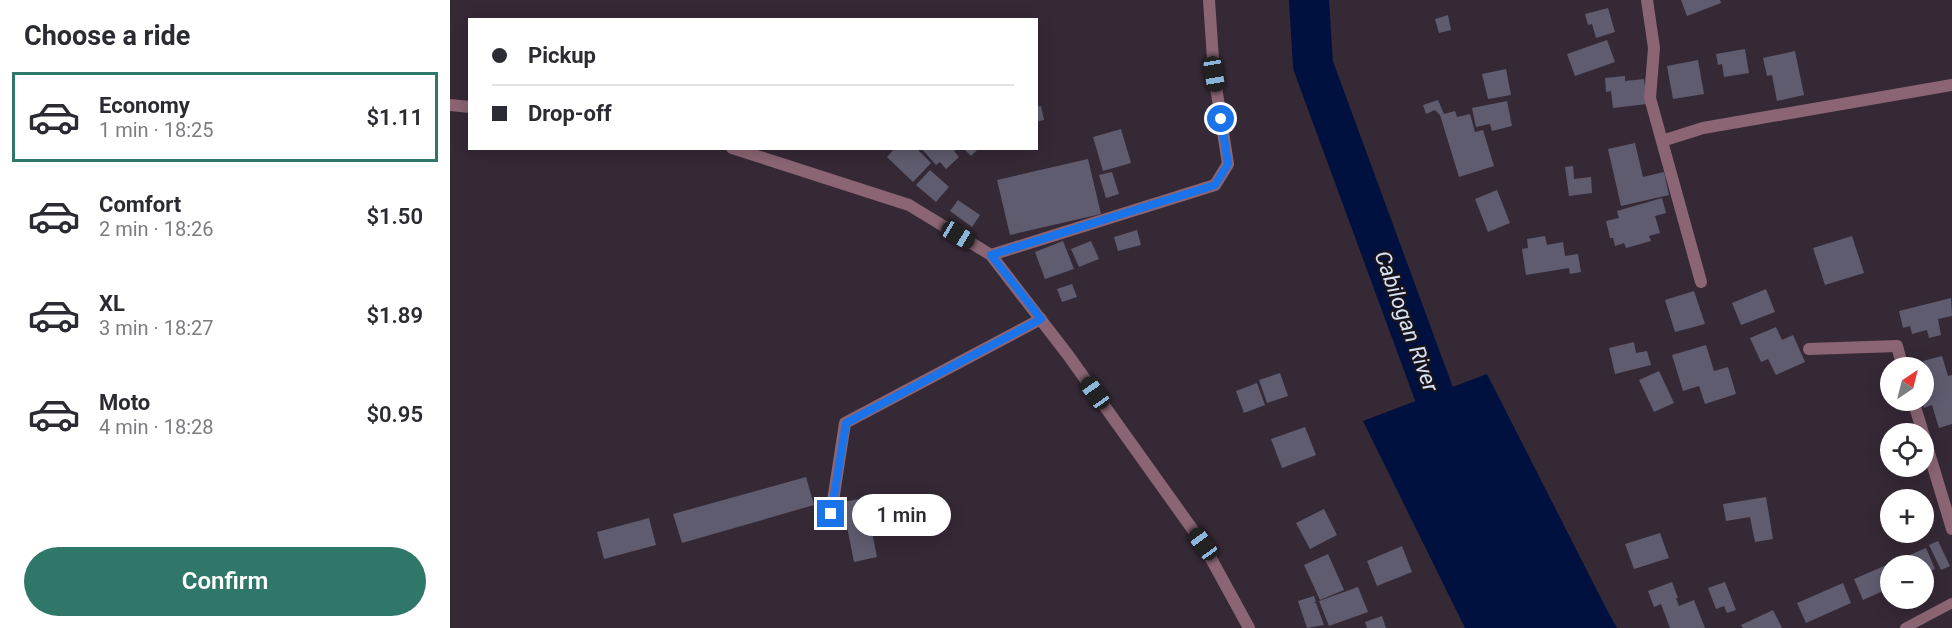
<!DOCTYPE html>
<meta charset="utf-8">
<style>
body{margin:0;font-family:Roboto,sans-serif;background:#f7f7f7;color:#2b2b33;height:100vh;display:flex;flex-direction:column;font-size:22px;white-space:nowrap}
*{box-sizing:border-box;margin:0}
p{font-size:20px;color:#7c7c81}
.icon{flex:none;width:33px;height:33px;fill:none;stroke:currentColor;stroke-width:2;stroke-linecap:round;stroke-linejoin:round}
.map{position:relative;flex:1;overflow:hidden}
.panel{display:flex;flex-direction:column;background:#fff;width:450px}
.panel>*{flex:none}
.banner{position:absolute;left:18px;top:18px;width:570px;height:132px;border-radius:0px;box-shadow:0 3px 15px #0003;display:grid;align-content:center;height:132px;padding:0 24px;background:#fff}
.needle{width:39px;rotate:35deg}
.controls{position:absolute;left:1430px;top:357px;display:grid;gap:12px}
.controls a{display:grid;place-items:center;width:54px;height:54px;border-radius:50%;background:#fff;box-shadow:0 3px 15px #0003;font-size:30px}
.end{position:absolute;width:27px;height:27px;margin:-14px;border:8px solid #1a73e8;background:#fff;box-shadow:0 0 0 3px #fff}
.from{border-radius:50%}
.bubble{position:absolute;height:42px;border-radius:21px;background:#fff;box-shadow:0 3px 15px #0003;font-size:20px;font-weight:600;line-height:42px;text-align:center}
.car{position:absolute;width:18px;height:36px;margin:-18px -9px;border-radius:8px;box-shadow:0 0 4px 2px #0007;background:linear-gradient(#222 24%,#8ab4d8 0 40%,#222 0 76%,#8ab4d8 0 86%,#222 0)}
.banner b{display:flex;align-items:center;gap:21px;height:57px;font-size:22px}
.banner b+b{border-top:2px solid #e1e1e2}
.banner i{width:15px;height:15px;background:#2b2b33}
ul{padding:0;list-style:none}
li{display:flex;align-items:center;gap:18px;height:90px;margin:0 12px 9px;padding:0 12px;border:3px solid transparent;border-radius:0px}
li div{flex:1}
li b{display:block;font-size:22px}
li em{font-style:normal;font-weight:600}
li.selected{border-color:#2f7768}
li>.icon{width:54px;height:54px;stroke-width:1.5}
h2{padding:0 24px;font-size:27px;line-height:72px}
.action{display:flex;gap:12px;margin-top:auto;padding:12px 24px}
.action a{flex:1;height:69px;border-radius:36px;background:#2f7768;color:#fff;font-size:24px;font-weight:600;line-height:69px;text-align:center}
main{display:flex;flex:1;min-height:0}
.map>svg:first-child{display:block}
</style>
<main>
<section class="panel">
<h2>Choose a ride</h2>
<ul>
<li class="selected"><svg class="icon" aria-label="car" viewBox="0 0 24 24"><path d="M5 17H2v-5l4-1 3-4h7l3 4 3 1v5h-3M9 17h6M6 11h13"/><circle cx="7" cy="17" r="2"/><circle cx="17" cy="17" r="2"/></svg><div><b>Economy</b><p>1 min · 18:25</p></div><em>$1.11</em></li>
<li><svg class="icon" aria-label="car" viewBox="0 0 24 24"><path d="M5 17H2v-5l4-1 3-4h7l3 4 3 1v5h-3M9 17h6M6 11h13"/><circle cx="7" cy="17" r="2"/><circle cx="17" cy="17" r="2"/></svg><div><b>Comfort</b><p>2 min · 18:26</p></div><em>$1.50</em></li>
<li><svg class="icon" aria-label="car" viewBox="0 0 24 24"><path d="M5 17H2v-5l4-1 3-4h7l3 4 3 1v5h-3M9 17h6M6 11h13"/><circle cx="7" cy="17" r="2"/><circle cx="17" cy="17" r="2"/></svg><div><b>XL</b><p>3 min · 18:27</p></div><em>$1.89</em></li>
<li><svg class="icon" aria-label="car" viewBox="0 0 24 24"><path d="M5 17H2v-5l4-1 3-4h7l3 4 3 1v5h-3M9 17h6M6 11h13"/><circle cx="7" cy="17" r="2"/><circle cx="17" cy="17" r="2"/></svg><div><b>Moto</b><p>4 min · 18:28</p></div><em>$0.95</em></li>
</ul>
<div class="action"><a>Confirm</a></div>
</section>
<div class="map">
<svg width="1502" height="628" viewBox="0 0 1502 628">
<rect width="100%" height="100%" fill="#352936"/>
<path fill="#00103f" d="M 1037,374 L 1157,610 L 1167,628 L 1015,628 L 913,421 Z"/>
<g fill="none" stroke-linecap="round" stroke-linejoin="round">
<path stroke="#00103f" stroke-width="40" d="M 859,0 L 863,65 L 991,413 L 1007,445"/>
</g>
<g fill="#5f5c6f">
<path d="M 1231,0 L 1270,0 L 1271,3 L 1237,16 Z"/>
<path d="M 1158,8 L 1165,32 L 1146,38 L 1142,24 L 1138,25 L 1135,14 Z"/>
<path d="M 998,15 L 1001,30 L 989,33 L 985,19 Z"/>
<path d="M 1157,40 L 1165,62 L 1125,76 L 1117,54 Z"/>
<path d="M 1295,49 L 1299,73 L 1274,77 L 1272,64 L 1268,65 L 1266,54 Z"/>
<path d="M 1345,51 L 1354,95 L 1327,101 L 1322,75 L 1317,76 L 1313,58 Z"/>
<path d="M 1248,60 L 1254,94 L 1223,99 L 1217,66 Z"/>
<path d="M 1056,69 L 1061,95 L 1038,99 L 1032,74 Z"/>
<path d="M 1175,76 L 1175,81 L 1194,79 L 1197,104 L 1163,108 L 1161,91 L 1156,92 L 1155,78 Z"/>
<path d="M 988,100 L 994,114 L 1005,111 L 1007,117 L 1020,114 L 1025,132 L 1033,130 L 1044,166 L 1009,177 L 990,115 L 985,110 L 976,114 L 973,105 Z"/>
<path d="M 1057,101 L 1062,126 L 1042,131 L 1040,124 L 1026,127 L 1022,108 Z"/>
<path d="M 591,106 L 594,120 L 586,122 L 586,107 Z"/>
<path d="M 671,129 L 681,163 L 653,171 L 643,137 Z"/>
<path d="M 1185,143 L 1193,177 L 1214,172 L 1219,195 L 1171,206 L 1158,149 Z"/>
<path d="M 445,148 L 466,148 L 481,163 L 463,182 L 437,157 Z"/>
<path d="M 471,148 L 507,148 L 504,151 L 509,157 L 496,169 L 490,162 L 486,165 Z"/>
<path d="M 513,148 L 529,148 L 521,156 Z"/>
<path d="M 638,159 L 651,214 L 560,235 L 547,180 Z"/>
<path d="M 1123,166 L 1124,179 L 1141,177 L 1142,193 L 1119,196 L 1115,167 Z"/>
<path d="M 480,170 L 499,187 L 486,202 L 466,185 Z"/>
<path d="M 662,172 L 669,194 L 656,198 L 649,175 Z"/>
<path d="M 1047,190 L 1060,223 L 1038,232 L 1025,199 Z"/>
<path d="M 1212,198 L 1216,213 L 1205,216 L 1210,233 L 1199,236 L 1201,241 L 1176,248 L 1174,243 L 1165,246 L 1163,238 L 1160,238 L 1156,221 L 1169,218 L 1167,211 Z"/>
<path d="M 508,200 L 530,215 L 522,227 L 500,211 Z"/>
<path d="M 687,230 L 691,245 L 668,251 L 664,237 Z"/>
<path d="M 1095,236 L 1097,245 L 1113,242 L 1115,256 L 1128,254 L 1131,272 L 1120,274 L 1119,268 L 1076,275 L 1072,249 L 1078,248 L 1077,239 Z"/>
<path d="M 1402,236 L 1414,273 L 1375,285 L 1363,248 Z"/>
<path d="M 613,241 L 624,269 L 595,279 L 585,252 Z"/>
<path d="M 641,241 L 649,259 L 629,267 L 621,249 Z"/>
<path d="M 622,284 L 627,297 L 612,302 L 607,289 Z"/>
<path d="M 1316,289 L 1325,312 L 1291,325 L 1282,303 Z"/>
<path d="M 1244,291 L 1255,324 L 1225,332 L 1215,300 Z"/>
<path d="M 1501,298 L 1502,316 L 1488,319 L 1491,335 L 1479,338 L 1477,330 L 1462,334 L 1460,326 L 1453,328 L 1449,311 Z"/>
<path d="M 1326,327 L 1332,340 L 1343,335 L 1355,362 L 1326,375 L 1318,359 L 1311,362 L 1300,338 Z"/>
<path d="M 1184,342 L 1186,353 L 1197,351 L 1201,365 L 1165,374 L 1159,348 Z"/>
<path d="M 1256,345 L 1264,371 L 1278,367 L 1286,394 L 1255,404 L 1249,386 L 1233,391 L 1222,355 Z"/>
<path d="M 1492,356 L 1498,376 L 1502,375 L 1502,424 L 1489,428 L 1482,405 L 1474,408 L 1471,400 L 1473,400 L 1473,383 L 1479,381 L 1473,361 Z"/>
<path d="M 1209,371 L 1224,403 L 1204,412 L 1189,380 Z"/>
<path d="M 830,373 L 838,396 L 817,403 L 809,380 Z"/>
<path d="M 807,383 L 815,405 L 794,413 L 786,391 Z"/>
<path d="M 855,427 L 866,455 L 832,468 L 821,439 Z"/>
<path d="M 356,477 L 364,505 L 232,543 L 223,514 Z"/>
<path d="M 1316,497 L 1323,539 L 1305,542 L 1300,517 L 1276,521 L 1273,504 Z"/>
<path d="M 415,498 L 427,557 L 404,562 L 392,502 Z"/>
<path d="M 874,509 L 887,535 L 860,549 L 846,523 Z"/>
<path d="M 199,518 L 206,545 L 154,559 L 147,532 Z"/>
<path d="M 1210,533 L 1219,558 L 1184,569 L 1175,544 Z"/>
<path d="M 1488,541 L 1500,566 L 1491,570 L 1479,545 Z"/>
<path d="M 952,546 L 962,572 L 927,586 L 917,561 Z"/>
<path d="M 1476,548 L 1485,569 L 1473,574 L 1473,566 L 1440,566 L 1440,588 L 1413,600 L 1404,579 Z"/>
<path d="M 878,554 L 894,590 L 870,600 L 854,565 Z"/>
<path d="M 1222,582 L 1228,598 L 1226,598 L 1229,606 L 1244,600 L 1255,628 L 1220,628 L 1211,604 L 1204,607 L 1198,591 Z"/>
<path d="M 1275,582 L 1286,610 L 1277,613 L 1274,606 L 1266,609 L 1258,588 Z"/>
<path d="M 1393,583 L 1401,603 L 1356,623 L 1347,603 Z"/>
<path d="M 908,587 L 918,612 L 879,626 L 869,601 Z"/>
<path d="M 864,596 L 866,602 L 863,603 L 866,603 L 874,625 L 857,628 L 848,601 Z"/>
<path d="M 1323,610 L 1332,628 L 1293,628 L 1291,625 Z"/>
<path d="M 932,616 L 936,628 L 917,628 L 915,622 Z"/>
</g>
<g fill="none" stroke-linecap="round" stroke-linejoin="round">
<path stroke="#8b6574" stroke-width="10" d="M 1455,628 L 1502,603"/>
<g stroke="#8b6574" stroke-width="12">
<path d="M 1197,0 L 1204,48 L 1200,98 L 1251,282"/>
<path d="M 1212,141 L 1253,128 L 1502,85"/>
<path d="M 541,255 L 765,185 L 778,164 L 764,74 L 759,0"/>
<path d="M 1359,349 L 1447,346 L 1453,368"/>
<path d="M 1463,400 L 1502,529"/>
<path d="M 381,514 L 395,423 L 591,319"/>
</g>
<g stroke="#8b6574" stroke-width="12">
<path d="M 0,105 L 20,107"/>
<path d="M 282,148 L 459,205 L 541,255 L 618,355 L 753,544 L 799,628"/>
</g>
</g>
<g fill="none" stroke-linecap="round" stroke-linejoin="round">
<path stroke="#1a73e8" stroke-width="8" d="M 381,514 L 396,423 L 591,319 L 541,255 L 765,185 L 778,164 L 771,119"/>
</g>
<g text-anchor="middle" stroke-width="4.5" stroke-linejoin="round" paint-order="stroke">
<g font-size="22" font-style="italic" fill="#d6e2f5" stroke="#19141a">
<text transform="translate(957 321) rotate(70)" y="8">Cabilogan River</text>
</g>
</g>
</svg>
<div class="controls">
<a><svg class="needle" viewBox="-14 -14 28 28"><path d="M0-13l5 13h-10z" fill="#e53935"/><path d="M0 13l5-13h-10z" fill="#7c7c81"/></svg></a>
<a><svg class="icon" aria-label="locate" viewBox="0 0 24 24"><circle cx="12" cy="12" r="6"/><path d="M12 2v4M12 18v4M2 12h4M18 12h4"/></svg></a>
<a>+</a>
<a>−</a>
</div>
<i class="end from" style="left:771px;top:119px"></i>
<i class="end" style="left:381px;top:514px"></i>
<div class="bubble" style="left:402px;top:494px;width:99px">1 min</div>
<i class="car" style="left:764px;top:74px;rotate:171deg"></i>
<i class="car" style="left:508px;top:235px;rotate:121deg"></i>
<i class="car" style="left:645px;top:393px;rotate:325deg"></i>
<i class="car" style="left:753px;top:544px;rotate:324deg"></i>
<div class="banner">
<b><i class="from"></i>Pickup</b>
<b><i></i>Drop-off</b>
</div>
</div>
</main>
